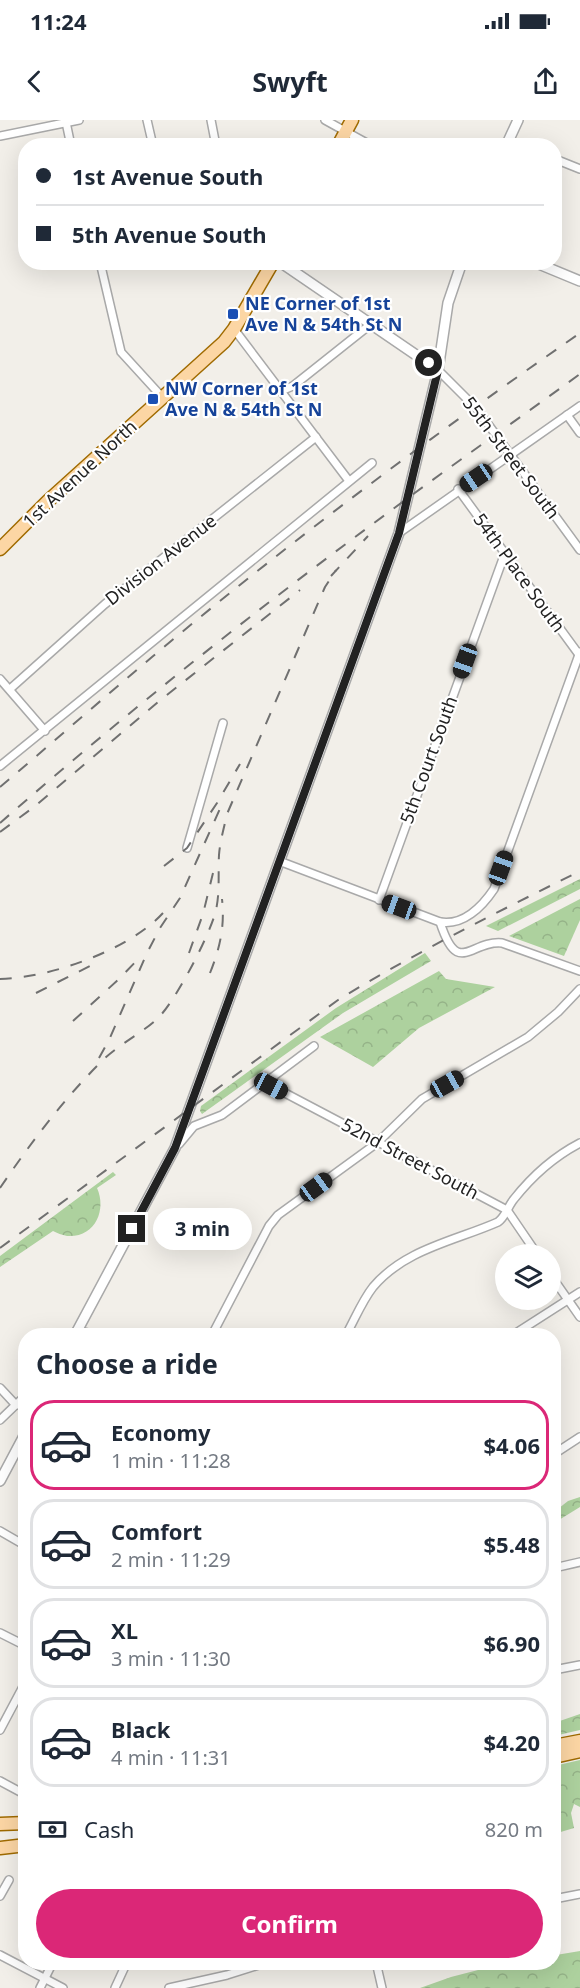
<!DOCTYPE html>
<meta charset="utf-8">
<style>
body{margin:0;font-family:"Noto Sans",sans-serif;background:#f2f2f3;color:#1f2937;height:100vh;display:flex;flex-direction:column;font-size:22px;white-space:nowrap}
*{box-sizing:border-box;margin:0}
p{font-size:20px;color:#747a83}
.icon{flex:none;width:33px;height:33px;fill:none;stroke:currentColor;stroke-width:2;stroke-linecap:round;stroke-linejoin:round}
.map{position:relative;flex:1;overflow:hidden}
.details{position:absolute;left:18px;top:1208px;width:543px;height:642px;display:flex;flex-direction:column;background:#fff;border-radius:24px;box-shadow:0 6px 24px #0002}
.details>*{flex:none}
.top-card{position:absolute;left:18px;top:18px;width:544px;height:132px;border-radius:24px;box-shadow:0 6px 24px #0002;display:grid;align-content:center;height:132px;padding:0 18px;background:#fff}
.controls{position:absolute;left:495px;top:1124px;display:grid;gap:12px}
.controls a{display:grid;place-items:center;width:66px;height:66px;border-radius:50%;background:#fff;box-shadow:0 6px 24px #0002;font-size:30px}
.end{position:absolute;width:27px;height:27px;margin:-14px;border:8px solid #222;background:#fff;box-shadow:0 0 0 3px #fff}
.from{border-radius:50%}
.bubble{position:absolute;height:42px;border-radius:21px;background:#fff;box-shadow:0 6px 24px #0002;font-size:20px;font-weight:700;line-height:42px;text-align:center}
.car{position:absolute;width:18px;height:36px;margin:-18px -9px;border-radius:8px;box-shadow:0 0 4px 2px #0007;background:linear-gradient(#222 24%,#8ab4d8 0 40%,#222 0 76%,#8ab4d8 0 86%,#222 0)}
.top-card b{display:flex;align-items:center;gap:21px;height:57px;font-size:22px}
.top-card b+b{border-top:2px solid #e0e1e3}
.top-card i{width:15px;height:15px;background:#1f2937}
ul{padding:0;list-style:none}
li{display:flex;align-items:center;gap:18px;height:90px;margin:0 12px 9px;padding:0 6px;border:3px solid #e0e1e3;border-radius:24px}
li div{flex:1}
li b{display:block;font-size:22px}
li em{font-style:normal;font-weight:700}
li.current{border-color:#db2777}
li>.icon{width:54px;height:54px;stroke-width:1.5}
h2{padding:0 18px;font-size:27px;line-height:72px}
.pay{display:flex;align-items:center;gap:15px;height:66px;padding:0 18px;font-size:22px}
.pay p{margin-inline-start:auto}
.cta{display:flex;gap:12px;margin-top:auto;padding:12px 18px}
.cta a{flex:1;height:69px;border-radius:36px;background:#db2777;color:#fff;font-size:24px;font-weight:700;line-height:69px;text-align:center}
.status{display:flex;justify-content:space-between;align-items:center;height:42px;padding:0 30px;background:#fff;direction:ltr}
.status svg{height:16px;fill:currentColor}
header{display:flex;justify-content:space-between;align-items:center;height:78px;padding:0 18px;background:#fff;font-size:27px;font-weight:700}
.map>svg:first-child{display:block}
</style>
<div class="status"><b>11:24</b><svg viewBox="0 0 49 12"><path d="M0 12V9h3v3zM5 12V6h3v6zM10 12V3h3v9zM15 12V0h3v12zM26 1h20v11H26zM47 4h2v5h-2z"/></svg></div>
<header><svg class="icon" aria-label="back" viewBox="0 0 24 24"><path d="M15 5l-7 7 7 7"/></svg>Swyft<svg class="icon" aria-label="share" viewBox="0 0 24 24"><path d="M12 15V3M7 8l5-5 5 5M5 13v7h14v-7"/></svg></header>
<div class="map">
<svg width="580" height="1868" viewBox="0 0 580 1868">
<defs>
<pattern id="forest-crowns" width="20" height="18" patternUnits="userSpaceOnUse" patternTransform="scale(1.5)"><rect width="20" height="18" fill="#add19e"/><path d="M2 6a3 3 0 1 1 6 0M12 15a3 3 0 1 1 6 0" fill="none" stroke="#95b388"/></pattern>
</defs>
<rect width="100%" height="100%" fill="#f2efe9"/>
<g fill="url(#forest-crowns)">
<path d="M 580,759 L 580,769 L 498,811 L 486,806 Z"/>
<path d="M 580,779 L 580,800 L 564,836 L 509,816 Z"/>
<path d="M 425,833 L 431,841 L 343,893 L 202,994 L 200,991 L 201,986 L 336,888 Z"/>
<path d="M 439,851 L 446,859 L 495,867 L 419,908 L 373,947 L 320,917 Z"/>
<path d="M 113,1052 L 116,1055 L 97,1068 C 107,1090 95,1118 67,1116 C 62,1115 57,1113 53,1111 L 0,1147 L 0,1136 Z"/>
<path d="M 580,1377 L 580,1387 L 554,1403 L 554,1392 L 568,1381 Z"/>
<path d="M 580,1594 L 580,1610 L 554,1616 L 554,1603 Z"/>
<path d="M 580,1640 L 580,1687 L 574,1684 L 571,1693 L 574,1708 L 554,1714 L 554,1646 Z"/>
<path d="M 554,1827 L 556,1835 L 580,1831 L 580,1868 L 420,1868 L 451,1857 L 509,1842 L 554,1842 Z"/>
</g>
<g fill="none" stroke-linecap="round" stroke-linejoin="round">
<defs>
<g id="minor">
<path d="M 147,0 L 153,26"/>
<path d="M 211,0 L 216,26"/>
<path d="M 325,0 L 372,26"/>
<path d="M 66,2 L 71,26"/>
<path d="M 0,16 L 79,0"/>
<path d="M 508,22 L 517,26"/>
<path d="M 555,39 L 580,49"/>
<path d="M 100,142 L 121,232 L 163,278"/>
<path d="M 234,209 L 349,361"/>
<path d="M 438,250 L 477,289 L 580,430"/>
<path d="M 281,271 L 293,266 L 371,204"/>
<path d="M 567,295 L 580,313"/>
<path d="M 458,369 L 580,536"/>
<path d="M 399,413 L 580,286"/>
<path d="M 0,559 L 45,611"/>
<path d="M 10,569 L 105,484 L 316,317"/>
<path d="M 0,646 L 372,343"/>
<path d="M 187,728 L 223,603"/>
<path d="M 279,741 L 440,802 C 458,858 470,820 502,823 L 580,851"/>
<path d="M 379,780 L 505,433"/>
<path d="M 440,802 C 463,806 482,787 494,769 L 580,532"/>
<path d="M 266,963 L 507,1090 L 537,1134"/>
<path d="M 179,1024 L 194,1006 L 222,995 L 314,926"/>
<path d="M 550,1154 L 580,1197"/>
<path d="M 77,1210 L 96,1215"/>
<path d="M 212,1215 L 269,1106 L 278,1095 L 377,1023 L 422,979 L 528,917 L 558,892 L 580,869"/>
<path d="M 346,1215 C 355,1199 362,1181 373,1167 C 405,1129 455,1121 498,1102 C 506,1096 508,1086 514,1079 C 533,1055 553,1037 580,1023"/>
<path d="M 513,1215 L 580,1172"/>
<path d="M 0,1268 L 15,1284 L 26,1287"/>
<path d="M 0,1300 L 26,1275"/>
<path d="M 554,1334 L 580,1317"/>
<path d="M 0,1411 L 26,1426"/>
<path d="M 554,1448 L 580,1442"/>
<path d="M 0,1513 L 26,1526"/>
<path d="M 554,1550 L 580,1545"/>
<path d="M 0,1610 L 26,1561"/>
<path d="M 0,1661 L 26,1675"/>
<path d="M 0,1776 L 9,1760"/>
<path d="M 554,1779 L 580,1774"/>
<path d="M 0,1835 L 63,1868"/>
<path d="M 376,1842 L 382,1868"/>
<path d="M 40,1868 L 53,1842"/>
<path d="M 115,1868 L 127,1842"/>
<path d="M 169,1868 L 227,1855 L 268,1842"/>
</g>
<g id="tertiary">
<path d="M 506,26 L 518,0"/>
<path d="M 280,142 L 438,250"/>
<path d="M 534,142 L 580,161"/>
<path d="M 75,1215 L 175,1028 L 399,413 L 438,250 L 448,183 L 462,142"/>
<path d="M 0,1361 L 26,1312"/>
</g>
<g id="primary">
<path d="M 338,26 L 352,0"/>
<path d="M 0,429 L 48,381 L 224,222 L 234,209 L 273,142"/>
<path d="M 554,1626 L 580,1621"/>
<path d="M 554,1637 L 580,1631"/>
<path d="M 0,1704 L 26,1703"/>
<path d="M 0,1728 L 26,1725"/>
</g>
</defs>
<use href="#minor" stroke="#a9a9a9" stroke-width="10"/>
<use href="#tertiary" stroke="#a9a9a9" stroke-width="12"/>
<use href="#primary" stroke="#a06b00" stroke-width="15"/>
<use href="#minor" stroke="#fff" stroke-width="7"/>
<use href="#tertiary" stroke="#fff" stroke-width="9"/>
<use href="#primary" stroke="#fcd6a4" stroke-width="12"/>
<g stroke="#707070" stroke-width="2" stroke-dasharray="12 12" stroke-linecap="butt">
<path d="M 331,456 L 368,416"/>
<path d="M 0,667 C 51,624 101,580 152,537 C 289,422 433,315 580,213"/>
<path d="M 0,703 C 126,593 258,488 393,389 C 455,343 518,299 580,254"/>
<path d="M 0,712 L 34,687 L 158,582 L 300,470"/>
<path d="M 164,746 L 187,728 L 217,683 L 240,644"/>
<path d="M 189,833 L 203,794 L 213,753"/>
<path d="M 210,853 C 220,828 225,806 222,779"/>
<path d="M 0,859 C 50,858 129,830 163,793"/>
<path d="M 36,873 L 98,842"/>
<path d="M 73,901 L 119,859 L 142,835"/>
<path d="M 99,938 L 109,920 L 147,833 L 160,808 L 180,778 L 223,682"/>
<path d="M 0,1068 C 30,1024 62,981 100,943 C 117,925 140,915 158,898 C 175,882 211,813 216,790 C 220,772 218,753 219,735 C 220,721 224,708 227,694 L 325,467 L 336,450"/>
<path d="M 0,1128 L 338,880 C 416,832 498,792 580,751"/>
</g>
</g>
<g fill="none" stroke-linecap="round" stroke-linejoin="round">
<path stroke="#222" stroke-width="8" d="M 132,1109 L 175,1028 L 399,413 L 438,250 L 429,243"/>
</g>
<g fill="#1a4fb4" stroke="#fff" stroke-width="2">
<rect x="227" y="188" width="12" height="12" rx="3"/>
<rect x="147" y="273" width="12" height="12" rx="3"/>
</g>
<g text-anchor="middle" stroke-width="4.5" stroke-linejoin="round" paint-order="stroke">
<g font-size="18" font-weight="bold" fill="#164399" stroke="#fff" text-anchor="start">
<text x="245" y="190">NE Corner of 1st<tspan x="245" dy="21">Ave N &amp; 54th St N</tspan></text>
<text x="165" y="275">NW Corner of 1st<tspan x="165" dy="21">Ave N &amp; 54th St N</tspan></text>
</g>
<g font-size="18" fill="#222" stroke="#fff">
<text transform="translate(511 338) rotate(53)" y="6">55th Street South</text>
<text transform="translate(80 354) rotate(-43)" y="6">1st Avenue North</text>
<text transform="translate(161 440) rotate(-38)" y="6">Division Avenue</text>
<text transform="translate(519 453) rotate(54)" y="6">54th Place South</text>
<text transform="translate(429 640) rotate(-70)" y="6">5th Court South</text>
<text transform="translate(410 1039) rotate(28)" y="6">52nd Street South</text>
</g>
</g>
</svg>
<div class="controls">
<a><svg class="icon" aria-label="layers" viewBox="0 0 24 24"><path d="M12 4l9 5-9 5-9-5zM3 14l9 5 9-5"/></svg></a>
</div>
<i class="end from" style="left:429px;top:243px"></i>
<i class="end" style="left:132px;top:1109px"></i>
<div class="bubble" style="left:153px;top:1088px;width:99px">3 min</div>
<i class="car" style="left:476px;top:358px;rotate:236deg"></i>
<i class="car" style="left:465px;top:541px;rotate:200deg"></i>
<i class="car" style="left:501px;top:748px;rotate:20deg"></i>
<i class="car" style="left:399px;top:787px;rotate:290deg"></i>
<i class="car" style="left:447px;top:964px;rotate:61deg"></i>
<i class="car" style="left:271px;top:966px;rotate:118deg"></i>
<i class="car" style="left:316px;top:1067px;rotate:54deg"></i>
<div class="top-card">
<b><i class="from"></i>1st Avenue South</b>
<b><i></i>5th Avenue South</b>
</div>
<section class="details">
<h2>Choose a ride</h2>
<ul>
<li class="current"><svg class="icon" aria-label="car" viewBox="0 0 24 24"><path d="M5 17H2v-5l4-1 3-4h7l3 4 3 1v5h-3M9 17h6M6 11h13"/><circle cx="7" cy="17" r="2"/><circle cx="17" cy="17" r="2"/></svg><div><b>Economy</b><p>1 min · 11:28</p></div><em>$4.06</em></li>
<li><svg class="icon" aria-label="car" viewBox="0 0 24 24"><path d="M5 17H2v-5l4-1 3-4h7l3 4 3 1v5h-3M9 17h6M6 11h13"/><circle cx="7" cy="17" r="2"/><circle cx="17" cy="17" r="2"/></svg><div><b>Comfort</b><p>2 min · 11:29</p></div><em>$5.48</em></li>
<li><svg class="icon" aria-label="car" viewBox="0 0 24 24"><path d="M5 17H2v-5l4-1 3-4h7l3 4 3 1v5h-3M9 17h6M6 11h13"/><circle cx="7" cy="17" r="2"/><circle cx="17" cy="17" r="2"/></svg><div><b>XL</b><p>3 min · 11:30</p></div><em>$6.90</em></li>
<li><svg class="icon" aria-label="car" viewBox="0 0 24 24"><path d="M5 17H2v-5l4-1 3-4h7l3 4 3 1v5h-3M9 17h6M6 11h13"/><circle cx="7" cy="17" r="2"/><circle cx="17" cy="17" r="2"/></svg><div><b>Black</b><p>4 min · 11:31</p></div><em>$4.20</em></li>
</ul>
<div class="pay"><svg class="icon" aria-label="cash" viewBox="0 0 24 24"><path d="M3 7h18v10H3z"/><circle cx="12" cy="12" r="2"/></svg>Cash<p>820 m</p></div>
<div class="cta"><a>Confirm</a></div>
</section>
</div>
